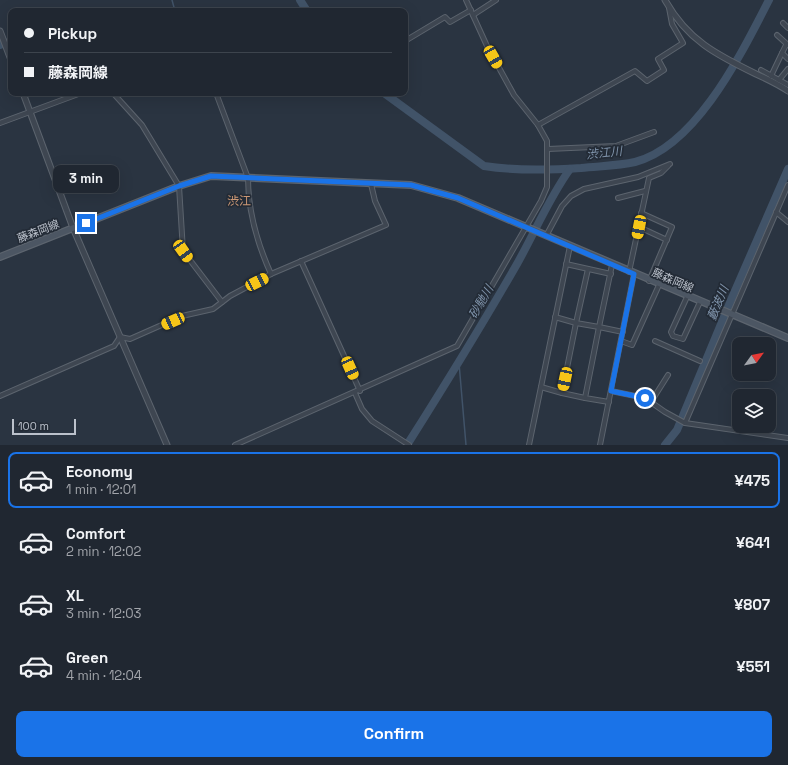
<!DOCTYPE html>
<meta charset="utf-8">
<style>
body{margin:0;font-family:"Space Grotesk","Noto Sans JP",sans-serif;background:#282f39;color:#f1f3f6;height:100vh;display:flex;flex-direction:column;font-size:15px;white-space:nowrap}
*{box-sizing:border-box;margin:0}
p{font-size:13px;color:#a2a5ab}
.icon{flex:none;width:22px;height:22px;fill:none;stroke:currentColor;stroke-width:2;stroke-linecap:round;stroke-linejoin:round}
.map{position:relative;height:445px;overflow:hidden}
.details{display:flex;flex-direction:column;background:#202731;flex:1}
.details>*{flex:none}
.banner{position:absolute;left:8px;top:8px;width:400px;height:88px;border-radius:8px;box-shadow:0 4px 16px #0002,0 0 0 1px #3d444d;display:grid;align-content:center;height:88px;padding:0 16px;background:#202731}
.needle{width:26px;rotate:57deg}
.buttons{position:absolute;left:732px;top:337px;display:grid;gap:8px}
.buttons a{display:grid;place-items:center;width:44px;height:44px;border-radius:8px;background:#202731;box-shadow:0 4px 16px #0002,0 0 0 1px #3d444d;font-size:20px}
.scale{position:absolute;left:12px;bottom:10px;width:64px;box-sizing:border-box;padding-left:4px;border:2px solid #bbc1cb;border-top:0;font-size:11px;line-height:14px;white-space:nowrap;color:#bbc1cb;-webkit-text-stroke:3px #232b36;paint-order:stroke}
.end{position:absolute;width:18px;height:18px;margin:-9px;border:5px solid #1a73e8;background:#fff;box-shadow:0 0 0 2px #fff}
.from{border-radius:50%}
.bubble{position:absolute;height:28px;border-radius:8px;background:#202731;box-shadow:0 4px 16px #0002,0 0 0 1px #3d444d;font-size:13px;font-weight:700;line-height:28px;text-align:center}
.car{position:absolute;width:12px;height:24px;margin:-12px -6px;border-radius:5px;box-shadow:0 0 3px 1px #0007;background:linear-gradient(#f5c518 24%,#345 0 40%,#f5c518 0 76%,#345 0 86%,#f5c518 0)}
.banner b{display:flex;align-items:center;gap:14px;height:38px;font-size:15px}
.banner b+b{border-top:1px solid #3d444d}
.banner i{width:10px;height:10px;background:#f1f3f6}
ul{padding:7px 0 0;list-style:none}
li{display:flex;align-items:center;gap:12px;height:56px;margin:0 8px 6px;padding:0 8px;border:2px solid transparent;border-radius:8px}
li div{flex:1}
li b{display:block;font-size:15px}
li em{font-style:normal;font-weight:700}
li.active{border-color:#1a73e8}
li>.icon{width:36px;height:36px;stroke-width:1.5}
.cta{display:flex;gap:8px;margin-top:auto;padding:8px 16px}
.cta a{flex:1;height:46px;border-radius:8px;background:#1a73e8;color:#fff;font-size:16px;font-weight:700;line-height:46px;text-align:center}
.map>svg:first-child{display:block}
</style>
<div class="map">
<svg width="788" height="445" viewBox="0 0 788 445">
<rect width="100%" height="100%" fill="#2a3441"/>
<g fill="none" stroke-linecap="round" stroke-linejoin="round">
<g stroke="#415368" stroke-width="1.5">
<path d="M 172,0 L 175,11"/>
<path d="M 459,363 L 466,445"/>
</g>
<g stroke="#415368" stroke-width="8">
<path d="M 300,0 L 307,11"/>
<path d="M 0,45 L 11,41"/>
<path d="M 384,93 L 484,166 C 515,171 549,170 581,168 C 598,166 618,166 635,162 C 697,146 742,52 769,0"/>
<path d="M 407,445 C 445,385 482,325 517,264 C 535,232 549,198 570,169"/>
<path d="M 665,445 L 677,430 L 731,300 L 788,169"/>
</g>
<defs>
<g id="minor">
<path d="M 473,15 L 496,0"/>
<path d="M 783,23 L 788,28"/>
<path d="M 777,35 L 788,45"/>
<path d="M 405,41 L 445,17 L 450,22 L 471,10"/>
<path d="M 786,45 L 782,53 L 788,59"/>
<path d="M 761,70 L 788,85"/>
<path d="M 771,76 L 782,53"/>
<path d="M 779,80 L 788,69"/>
<path d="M 113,93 L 142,125 L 179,186 L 183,251 L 222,302"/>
<path d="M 216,93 L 248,178 C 248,211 258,245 271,274"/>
<path d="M 0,123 L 81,93"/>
<path d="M 538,125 L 635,71 L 647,81 L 664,70 L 658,59 L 683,43 L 672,24 L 669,8"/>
<path d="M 548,149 L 616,146 L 654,132"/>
<path d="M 618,198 L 645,191"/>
<path d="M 776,212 L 788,222"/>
<path d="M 641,213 L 672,227 L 649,281"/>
<path d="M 639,227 L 667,240"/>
<path d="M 546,236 L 562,206 L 571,196 L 584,189 L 638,177 L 670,164"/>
<path d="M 301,261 L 360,391"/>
<path d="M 566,264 L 611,274"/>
<path d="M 612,265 L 599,327 L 623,332"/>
<path d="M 588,269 L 576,323 L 599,327 L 585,398 L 609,402"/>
<path d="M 629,272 L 649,178 L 661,173 L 668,166"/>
<path d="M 687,297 L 671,332 L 673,336 L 683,339 L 700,302"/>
<path d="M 555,317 L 576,323 L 562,393 L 585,398"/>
<path d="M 621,341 L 632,345 L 659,285"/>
<path d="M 655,341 L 700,361"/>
<path d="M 541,387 L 562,393"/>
<path d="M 611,391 L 645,398 L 665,412 L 685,423 L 788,438"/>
<path d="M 355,393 L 362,409 L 372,421 L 409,445"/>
<path d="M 0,396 L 114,346 L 120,337 L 130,339 L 182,316 L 213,309 L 230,296 L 271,274 L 386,225 L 375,201 L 371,184"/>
<path d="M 651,402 L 668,375"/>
<path d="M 685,423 L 788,185"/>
<path d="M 235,445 L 457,346 L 541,201 L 547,187 L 547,141 L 538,125 L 514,95 L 487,46 L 466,0"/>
<path d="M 529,445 L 570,246"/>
<path d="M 600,445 L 634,274"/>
</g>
<g id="tertiary">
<path d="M 665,0 C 687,40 717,55 756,74 C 767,79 778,84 788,91"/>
<path d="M 0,31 L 11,60"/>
<path d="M 23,93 L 73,228 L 167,445"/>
</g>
<path id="secondary" d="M 0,257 L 179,186 L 211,176 L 411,185 L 458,198 L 788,338"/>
</defs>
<use href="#minor" stroke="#5c646e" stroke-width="6"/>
<use href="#tertiary" stroke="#5c646e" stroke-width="7"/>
<use href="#secondary" stroke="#5c646e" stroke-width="8"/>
<use href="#minor" stroke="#3e4651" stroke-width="4"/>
<use href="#tertiary" stroke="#3e4651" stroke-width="5"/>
<use href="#secondary" stroke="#4c5663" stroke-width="5.5"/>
</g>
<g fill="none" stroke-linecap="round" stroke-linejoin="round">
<path stroke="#1a73e8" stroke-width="5" d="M 86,223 L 179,186 L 211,176 L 411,185 L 458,198 L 634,274 L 611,391 L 645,398"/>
</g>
<g text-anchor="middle" stroke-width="3.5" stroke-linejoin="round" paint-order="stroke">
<g font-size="11" fill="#bbc1cb" stroke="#232b36">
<text transform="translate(38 231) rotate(-21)" y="4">藤森岡線</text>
<text transform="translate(673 280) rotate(23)" y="4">藤森岡線</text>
</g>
<g font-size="12" font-style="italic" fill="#7f93aa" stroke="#232b36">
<text transform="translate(604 153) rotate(-6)" y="4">渋江川</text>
<text transform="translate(481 302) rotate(-60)" y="4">砂馳川</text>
<text transform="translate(718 303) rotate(-67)" y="4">藪波川</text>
</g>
<g font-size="12" fill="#cc9875" stroke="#232b36">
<text x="239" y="205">渋江</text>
</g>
</g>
</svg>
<div class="buttons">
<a><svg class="needle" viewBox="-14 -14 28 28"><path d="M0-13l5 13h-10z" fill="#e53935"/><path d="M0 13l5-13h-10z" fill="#a2a5ab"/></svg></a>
<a><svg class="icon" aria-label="layers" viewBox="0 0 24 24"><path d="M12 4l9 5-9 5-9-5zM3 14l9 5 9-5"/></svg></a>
</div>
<div class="scale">100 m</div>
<i class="end from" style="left:645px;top:398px"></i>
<i class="end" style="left:86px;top:223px"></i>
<div class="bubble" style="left:53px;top:165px;width:66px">3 min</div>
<i class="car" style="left:493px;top:57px;rotate:150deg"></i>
<i class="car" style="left:639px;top:227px;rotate:191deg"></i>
<i class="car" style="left:183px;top:251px;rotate:145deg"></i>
<i class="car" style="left:257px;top:282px;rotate:63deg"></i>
<i class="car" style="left:173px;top:321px;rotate:246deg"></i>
<i class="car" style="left:350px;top:368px;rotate:156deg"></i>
<i class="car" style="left:565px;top:379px;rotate:192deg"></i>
<div class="banner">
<b><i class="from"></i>Pickup</b>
<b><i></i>藤森岡線</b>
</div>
</div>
<section class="details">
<ul>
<li class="active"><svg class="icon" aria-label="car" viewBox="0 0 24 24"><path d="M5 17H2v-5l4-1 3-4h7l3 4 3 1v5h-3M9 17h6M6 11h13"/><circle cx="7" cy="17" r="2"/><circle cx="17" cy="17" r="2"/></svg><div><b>Economy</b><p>1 min · 12:01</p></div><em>¥475</em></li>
<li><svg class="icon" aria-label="car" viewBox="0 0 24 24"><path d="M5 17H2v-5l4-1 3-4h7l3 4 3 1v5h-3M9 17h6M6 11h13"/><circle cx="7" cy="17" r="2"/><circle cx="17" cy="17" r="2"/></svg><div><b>Comfort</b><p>2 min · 12:02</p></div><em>¥641</em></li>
<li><svg class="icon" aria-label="car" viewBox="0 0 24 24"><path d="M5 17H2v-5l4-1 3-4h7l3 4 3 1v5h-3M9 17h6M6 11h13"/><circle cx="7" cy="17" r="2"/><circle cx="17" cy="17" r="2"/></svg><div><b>XL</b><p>3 min · 12:03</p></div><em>¥807</em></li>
<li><svg class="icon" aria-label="car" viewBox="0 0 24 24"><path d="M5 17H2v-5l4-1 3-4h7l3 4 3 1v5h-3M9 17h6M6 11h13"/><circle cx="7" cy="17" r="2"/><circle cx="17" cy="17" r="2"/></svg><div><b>Green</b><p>4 min · 12:04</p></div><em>¥551</em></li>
</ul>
<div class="cta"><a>Confirm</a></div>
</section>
